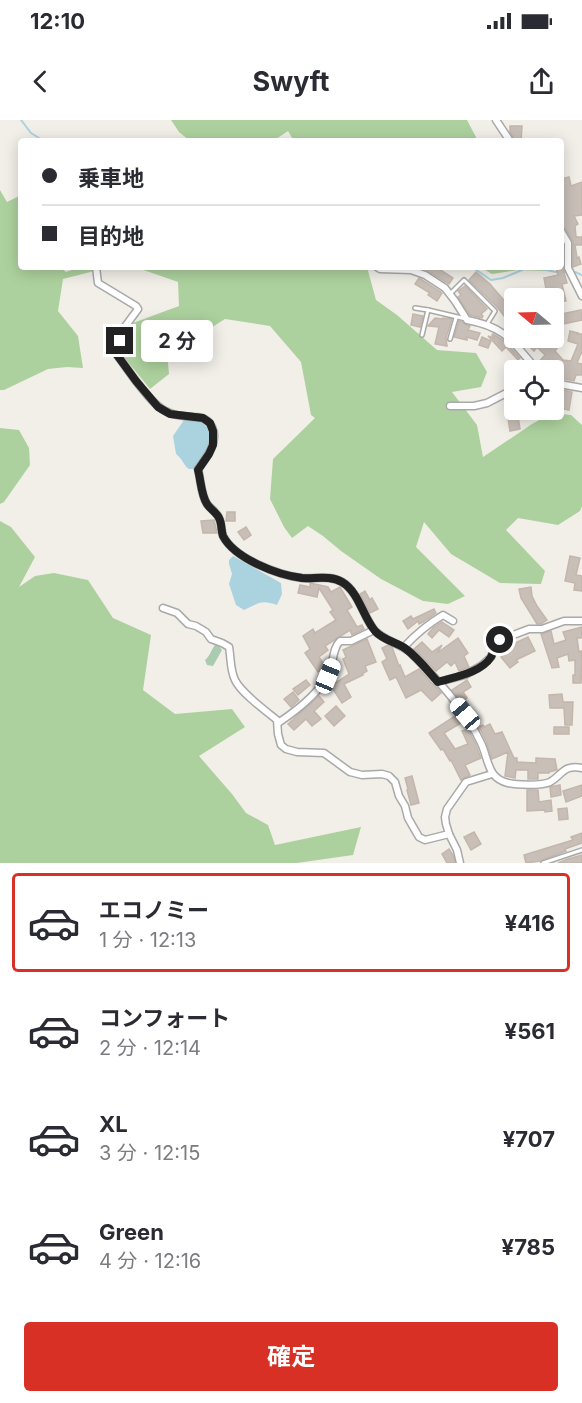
<!DOCTYPE html>
<html lang="ja">
<meta charset="utf-8">
<style>
body{margin:0;font-family:Inter,"Noto Sans JP",sans-serif;background:#f7f7f7;color:#2b2b33;height:100vh;display:flex;flex-direction:column;font-size:22px;white-space:nowrap}
*{box-sizing:border-box;margin:0}
p{font-size:20px;color:#7c7c81}
.icon{flex:none;width:33px;height:33px;fill:none;stroke:currentColor;stroke-width:2;stroke-linecap:round;stroke-linejoin:round}
.map{position:relative;height:743px;overflow:hidden}
.details{display:flex;flex-direction:column;background:#fff;flex:1}
.details>*{flex:none}
.banner{position:absolute;left:18px;top:18px;width:546px;height:132px;border-radius:6px;box-shadow:0 3px 15px #0003;display:grid;align-content:center;height:132px;padding:0 24px;background:#fff}
.needle{width:39px;rotate:289deg}
.tools{position:absolute;left:504px;top:168px;display:grid;gap:12px}
.tools a{display:grid;place-items:center;width:60px;height:60px;border-radius:6px;background:#fff;box-shadow:0 3px 15px #0003;font-size:30px}
.end{position:absolute;width:27px;height:27px;margin:-14px;border:8px solid #222;background:#fff;box-shadow:0 0 0 3px #fff}
.from{border-radius:50%}
.bubble{position:absolute;height:42px;border-radius:6px;background:#fff;box-shadow:0 3px 15px #0003;font-size:20px;font-weight:700;line-height:42px;text-align:center}
.car{position:absolute;width:18px;height:36px;margin:-18px -9px;border-radius:8px;box-shadow:0 0 4px 2px #0007;background:linear-gradient(#fff 24%,#345 0 40%,#fff 0 76%,#345 0 86%,#fff 0)}
.banner b{display:flex;align-items:center;gap:21px;height:57px;font-size:22px}
.banner b+b{border-top:2px solid #e1e1e2}
.banner i{width:15px;height:15px;background:#2b2b33}
ul{padding:10px 0 0;list-style:none}
li{display:flex;align-items:center;gap:18px;height:99px;margin:0 12px 9px;padding:0 12px;border:3px solid transparent;border-radius:6px}
li div{flex:1}
li b{display:block;font-size:22px}
li em{font-style:normal;font-weight:700}
li.current{border-color:#d93025}
li>.icon{width:54px;height:54px;stroke-width:1.5}
.button{display:flex;gap:12px;margin-top:auto;padding:12px 24px}
.button a{flex:1;height:69px;border-radius:6px;background:#d93025;color:#fff;font-size:24px;font-weight:700;line-height:69px;text-align:center}
.status{display:flex;justify-content:space-between;align-items:center;height:42px;padding:0 30px;background:#fff;direction:ltr}
.status svg{height:16px;fill:currentColor}
header{display:flex;justify-content:space-between;align-items:center;height:78px;padding:0 24px;background:#fff;font-size:27px;font-weight:700}
.map>svg:first-child{display:block}
</style>
<div class="status"><b>12:10</b><svg viewBox="0 0 49 12"><path d="M0 12V9h3v3zM5 12V6h3v6zM10 12V3h3v9zM15 12V0h3v12zM26 1h20v11H26zM47 4h2v5h-2z"/></svg></div>
<header><svg class="icon" aria-label="back" viewBox="0 0 24 24"><path d="M15 5l-7 7 7 7"/></svg>Swyft<svg class="icon" aria-label="share" viewBox="0 0 24 24"><path d="M12 15V3M7 8l5-5 5 5M5 13v7h14v-7"/></svg></header>
<div class="map">
<svg width="582" height="743" viewBox="0 0 582 743">
<rect width="100%" height="100%" fill="#f2efe9"/>
<g fill="#add19e">
<path d="M 171,0 L 467,0 L 478,21 L 294,21 L 288,11 L 276,19 L 276,21 L 190,21 L 179,12 Z"/>
<path d="M 0,70 L 7,82 L 21,75 L 21,147 L 60,147 L 66,152 L 80,147 L 110,147 L 63,159 L 58,191 L 78,216 L 83,248 L 67,247 L 48,249 L 4,270 L 0,270 Z"/>
<path d="M 135,147 L 367,147 L 376,180 L 397,195 L 437,230 L 476,233 L 487,252 L 481,267 L 452,272 L 477,305 L 483,337 L 532,304 L 552,293 L 571,295 L 582,305 L 582,386 L 580,391 L 558,405 L 518,398 L 506,410 L 545,451 L 541,464 L 500,463 L 451,434 L 424,402 L 416,427 L 465,476 L 448,484 L 423,481 L 381,459 L 341,431 L 323,416 L 308,406 L 292,418 L 284,407 L 270,379 L 273,339 L 315,298 L 311,295 L 301,242 L 270,206 L 225,199 L 195,218 L 182,221 L 166,220 L 169,254 L 150,269 L 123,236 L 125,217 L 133,203 L 179,186 L 178,162 Z"/>
<path d="M 480,147 L 548,147 L 547,151 L 518,150 L 492,154 Z"/>
<path d="M 0,308 L 19,310 L 29,328 L 30,345 L 4,382 L 0,384 Z"/>
<path d="M 0,401 L 11,407 L 35,437 L 19,467 L 35,456 L 54,453 L 88,460 L 113,498 L 151,515 L 143,570 L 175,594 L 232,589 L 245,607 L 199,636 L 232,674 L 246,693 L 268,705 L 275,725 L 361,707 L 353,735 L 297,743 L 0,743 Z"/>
</g>
<path fill="#aacbaf" d="M 215,525 L 219,526 L 222,530 L 213,546 L 207,545 L 205,540 C 210,536 211,530 215,525 Z"/>
<g fill="#aad3df">
<path d="M 194,299 C 208,301 213,316 209,329 C 207,336 199,343 195,349 L 189,349 C 183,345 183,339 176,334 L 173,316 L 184,300 Z"/>
<path d="M 233,436 L 281,463 L 282,474 L 277,485 C 260,479 258,484 244,490 L 236,485 L 229,464 L 232,454 L 229,444 L 229,440 Z"/>
</g>
<g fill="none" stroke-linecap="round" stroke-linejoin="round">
<g stroke="#aad3df" stroke-width="2">
<path d="M 21,0 L 31,13 L 39,18 L 40,21"/>
<path d="M 472,147 L 491,160 L 503,158 L 529,147"/>
<path d="M 532,147 L 556,152 L 575,152 L 582,155"/>
</g>
</g>
<g fill="#c7bfb8" stroke="#c4b6ab" stroke-width="1.5">
<path d="M 510,6 L 522,6 L 521,21 L 515,20 L 510,12 Z"/>
<path d="M 569,57 L 571,66 L 582,62 L 582,95 L 574,96 L 578,104 L 575,106 L 576,117 L 582,117 L 582,125 L 575,125 L 577,138 L 579,137 L 581,144 L 573,147 L 573,121 L 565,108 L 561,106 L 561,59 Z"/>
<path d="M 563,143 L 563,149 L 567,163 L 562,164 L 566,181 L 556,183 L 553,168 L 546,169 L 544,158 L 558,155 L 556,147 L 561,147 L 561,144 Z"/>
<path d="M 425,147 L 440,147 L 439,149 L 453,158 L 449,164 L 425,149 Z"/>
<path d="M 476,152 L 490,164 L 514,192 L 514,209 L 498,188 L 469,160 Z"/>
<path d="M 419,158 L 441,172 L 442,173 L 437,181 L 428,175 L 430,173 L 415,164 Z"/>
<path d="M 465,166 L 487,189 L 481,194 L 483,196 L 482,198 L 470,195 L 458,177 L 461,175 L 458,171 Z"/>
<path d="M 581,190 L 582,200 L 563,204 L 561,194 Z"/>
<path d="M 413,194 L 423,196 L 420,207 L 411,205 Z"/>
<path d="M 435,198 L 443,199 L 443,198 L 452,199 L 446,218 L 447,226 L 435,224 L 439,207 L 428,206 Z"/>
<path d="M 459,201 L 470,206 L 468,210 L 480,213 L 477,220 L 467,217 L 467,220 L 454,217 Z"/>
<path d="M 570,211 L 578,213 L 577,214 L 582,214 L 582,231 L 577,243 L 582,244 L 582,255 L 576,255 L 574,261 L 554,257 L 554,250 L 545,250 L 538,243 L 545,235 L 537,227 L 534,231 L 521,218 L 535,218 L 538,221 L 542,218 L 552,218 L 560,224 L 555,231 L 563,240 L 571,241 L 578,224 L 568,221 Z"/>
<path d="M 493,214 L 504,221 L 520,238 L 518,240 L 506,227 L 502,231 L 488,216 L 494,218 L 492,215 Z"/>
<path d="M 482,217 L 491,221 L 488,228 L 479,225 Z"/>
<path d="M 563,270 L 572,272 L 569,290 L 559,288 Z"/>
<path d="M 518,296 L 520,309 L 510,311 L 508,298 Z"/>
<path d="M 227,392 L 235,392 L 235,401 L 226,401 Z"/>
<path d="M 214,400 L 217,413 L 203,413 L 201,401 Z"/>
<path d="M 246,407 L 251,415 L 244,420 L 238,412 Z"/>
<path d="M 570,436 L 580,438 L 576,455 L 582,456 L 582,471 L 574,470 L 575,463 L 565,461 Z"/>
<path d="M 310,463 L 328,467 L 331,472 L 340,467 L 352,487 L 347,490 L 357,507 L 362,505 L 364,509 L 352,515 L 350,510 L 325,526 L 328,530 L 319,537 L 325,546 L 318,552 L 305,533 L 310,529 L 303,516 L 313,509 L 315,513 L 336,500 L 330,492 L 333,490 L 319,468 L 317,477 L 298,473 L 300,465 L 310,467 Z"/>
<path d="M 531,467 L 532,476 L 537,486 L 547,500 L 541,504 L 537,504 L 521,478 L 519,469 Z"/>
<path d="M 365,471 L 370,480 L 372,478 L 378,489 L 370,493 L 360,474 Z"/>
<path d="M 434,489 L 436,493 L 423,502 L 419,504 L 418,501 L 408,509 L 403,501 L 411,496 L 413,499 Z"/>
<path d="M 442,502 L 454,510 L 449,517 L 439,510 L 432,518 L 428,514 L 433,508 Z"/>
<path d="M 582,507 L 582,518 L 577,518 L 579,532 L 581,531 L 582,542 L 581,563 L 573,563 L 573,555 L 575,555 L 575,540 L 569,541 L 568,534 L 557,538 L 559,547 L 552,548 L 541,514 L 551,511 L 554,524 L 566,520 L 563,512 Z"/>
<path d="M 528,517 L 535,531 L 516,540 L 518,542 L 510,548 L 501,537 L 516,525 L 515,523 Z"/>
<path d="M 458,518 L 468,533 L 464,536 L 469,547 L 459,551 L 455,542 L 451,546 L 447,542 L 436,551 L 414,529 L 422,522 L 432,532 L 442,525 L 437,533 Z"/>
<path d="M 367,519 L 376,542 L 365,546 L 367,551 L 362,554 L 363,555 L 344,564 L 351,577 L 342,583 L 331,566 L 349,554 L 343,539 L 346,537 L 343,530 Z"/>
<path d="M 388,525 L 392,527 L 399,546 L 400,545 L 405,557 L 419,549 L 441,573 L 432,581 L 421,570 L 406,578 L 396,557 L 390,560 L 382,542 L 387,539 L 382,528 Z"/>
<path d="M 306,560 L 310,565 L 298,575 L 293,569 Z"/>
<path d="M 467,560 L 471,567 L 463,572 L 467,578 L 465,579 L 471,589 L 468,590 L 452,570 Z"/>
<path d="M 293,572 L 299,580 L 291,587 L 284,579 Z"/>
<path d="M 562,574 L 563,582 L 573,582 L 572,605 L 565,605 L 564,588 L 550,588 L 549,575 Z"/>
<path d="M 319,576 L 324,582 L 314,591 L 321,599 L 312,606 L 306,599 L 294,610 L 288,604 Z"/>
<path d="M 336,586 L 345,596 L 334,606 L 325,596 Z"/>
<path d="M 455,596 L 461,603 L 444,613 L 455,629 L 468,624 L 462,611 L 468,609 L 476,625 L 481,638 L 465,645 L 470,655 L 461,660 L 451,640 L 450,641 L 443,629 L 441,630 L 429,613 Z"/>
<path d="M 490,604 L 495,614 L 502,612 L 514,638 L 517,638 L 517,642 L 536,643 L 536,638 L 555,639 L 557,650 L 549,652 L 549,653 L 538,653 L 538,659 L 528,659 L 528,650 L 516,650 L 515,658 L 505,656 L 508,632 L 492,639 L 486,621 L 479,607 L 483,605 L 484,607 Z"/>
<rect x="554" y="607" width="15" height="7"/>
<path d="M 412,656 L 419,683 L 411,685 L 407,670 L 408,669 L 405,658 Z"/>
<path d="M 560,665 L 561,675 L 551,677 L 550,667 Z"/>
<path d="M 582,665 L 582,676 L 566,682 L 563,671 Z"/>
<path d="M 527,670 L 538,670 L 539,682 L 551,680 L 552,691 L 545,692 L 545,690 L 527,691 Z"/>
<path d="M 567,688 L 568,699 L 559,700 L 558,689 Z"/>
<path d="M 474,712 L 481,724 L 471,730 L 464,717 Z"/>
<path d="M 582,713 L 582,723 L 565,729 L 566,731 L 540,741 L 526,743 L 524,735 L 573,720 L 571,717 Z"/>
<path d="M 449,729 L 453,735 L 455,743 L 447,743 L 442,734 Z"/>
<path d="M 582,735 L 582,743 L 558,743 L 568,739 Z"/>
</g>
<g fill="none" stroke-linecap="round" stroke-linejoin="round">
<defs>
<g id="service">
<path d="M 450,174 L 464,160 L 495,191 L 487,204"/>
<path d="M 415,188 L 428,190 L 466,199"/>
<path d="M 422,215 L 428,190"/>
<path d="M 450,219 L 456,198"/>
<path d="M 543,743 L 582,730"/>
</g>
<g id="minor">
<path d="M 496,0 L 510,21"/>
<path d="M 561,111 L 568,123 L 568,148 L 582,176"/>
<path d="M 96,147 L 98,163 L 136,186 L 138,189 L 124,208 L 117,235 C 130,252 142,272 158,286 C 168,295 180,296 193,297 C 196,297 199,297 202,298 C 206,299 210,303 212,307 C 219,322 207,337 198,349 C 201,361 201,375 207,384 C 211,389 217,393 219,398 C 222,404 221,411 223,416 C 235,439 278,455 302,458 C 315,459 330,455 342,462 C 359,472 363,497 375,511 C 385,521 399,523 410,532 C 436,558 466,590 481,623 C 489,640 487,658 508,663 C 516,665 542,666 550,662 C 562,655 564,644 582,648"/>
<path d="M 377,147 L 380,149 L 411,150 L 425,155 L 445,168 L 455,181 L 467,200 C 506,207 513,222 537,250"/>
<path d="M 554,262 L 565,265 L 582,268"/>
<path d="M 450,286 L 474,286 L 487,283 L 514,269"/>
<path d="M 163,488 L 177,493 L 188,504 L 196,506 L 206,512 L 211,519 L 222,523 L 229,527 C 231,538 230,550 235,560 C 241,573 266,591 277,600 L 278,614 L 281,625 L 286,629 L 297,632 L 324,633 L 350,652 L 362,655 L 382,654 L 389,656 L 395,662 L 399,676 L 405,686 L 408,698 L 419,717 L 425,720 L 449,714"/>
<path d="M 404,527 C 416,514 428,504 443,495 L 453,501"/>
<path d="M 438,562 L 465,555 L 481,546 L 491,537 L 496,523 L 500,520 L 529,509 L 542,509 L 564,501 L 582,501"/>
<path d="M 278,603 C 296,591 321,572 329,552 C 334,542 332,529 340,521 L 351,521 L 374,510"/>
<path d="M 460,743 L 457,730 L 449,714 L 446,704 L 445,697 L 447,689 L 466,662 L 492,654"/>
</g>
</defs>
<use href="#service" stroke="#a9a9a9" stroke-width="6"/>
<use href="#minor" stroke="#a9a9a9" stroke-width="9"/>
<use href="#service" stroke="#fff" stroke-width="3"/>
<use href="#minor" stroke="#fff" stroke-width="6"/>
</g>
<g fill="none" stroke-linecap="round" stroke-linejoin="round">
<path stroke="#222" stroke-width="8" d="M 120,221 L 117,235 L 136,261 L 158,287 L 170,294 L 203,298 L 210,303 L 213,311 L 213,325 L 209,334 L 198,350 C 201,361 201,375 207,384 C 210,389 217,393 219,398 C 222,403 221,411 223,416 C 235,439 278,455 302,458 C 315,459 330,455 342,462 C 359,472 363,497 375,511 C 384,521 397,522 406,529 C 418,538 428,551 438,562 C 454,557 481,553 491,537 C 495,530 494,525 500,520"/>
</g>
</svg>
<div class="tools">
<a><svg class="needle" viewBox="-14 -14 28 28"><path d="M0-13l5 13h-10z" fill="#e53935"/><path d="M0 13l5-13h-10z" fill="#7c7c81"/></svg></a>
<a><svg class="icon" aria-label="locate" viewBox="0 0 24 24"><circle cx="12" cy="12" r="6"/><path d="M12 2v4M12 18v4M2 12h4M18 12h4"/></svg></a>
</div>
<i class="end from" style="left:500px;top:520px"></i>
<i class="end" style="left:120px;top:221px"></i>
<div class="bubble" style="left:141px;top:200px;width:72px">2 分</div>
<i class="car" style="left:328px;top:556px;rotate:22deg"></i>
<i class="car" style="left:465px;top:594px;rotate:320deg"></i>
<div class="banner">
<b><i class="from"></i>乗車地</b>
<b><i></i>目的地</b>
</div>
</div>
<section class="details">
<ul>
<li class="current"><svg class="icon" aria-label="car" viewBox="0 0 24 24"><path d="M5 17H2v-5l4-1 3-4h7l3 4 3 1v5h-3M9 17h6M6 11h13"/><circle cx="7" cy="17" r="2"/><circle cx="17" cy="17" r="2"/></svg><div><b>エコノミー</b><p>1 分 · 12:13</p></div><em>¥416</em></li>
<li><svg class="icon" aria-label="car" viewBox="0 0 24 24"><path d="M5 17H2v-5l4-1 3-4h7l3 4 3 1v5h-3M9 17h6M6 11h13"/><circle cx="7" cy="17" r="2"/><circle cx="17" cy="17" r="2"/></svg><div><b>コンフォート</b><p>2 分 · 12:14</p></div><em>¥561</em></li>
<li><svg class="icon" aria-label="car" viewBox="0 0 24 24"><path d="M5 17H2v-5l4-1 3-4h7l3 4 3 1v5h-3M9 17h6M6 11h13"/><circle cx="7" cy="17" r="2"/><circle cx="17" cy="17" r="2"/></svg><div><b>XL</b><p>3 分 · 12:15</p></div><em>¥707</em></li>
<li><svg class="icon" aria-label="car" viewBox="0 0 24 24"><path d="M5 17H2v-5l4-1 3-4h7l3 4 3 1v5h-3M9 17h6M6 11h13"/><circle cx="7" cy="17" r="2"/><circle cx="17" cy="17" r="2"/></svg><div><b>Green</b><p>4 分 · 12:16</p></div><em>¥785</em></li>
</ul>
<div class="button"><a>確定</a></div>
</section>
